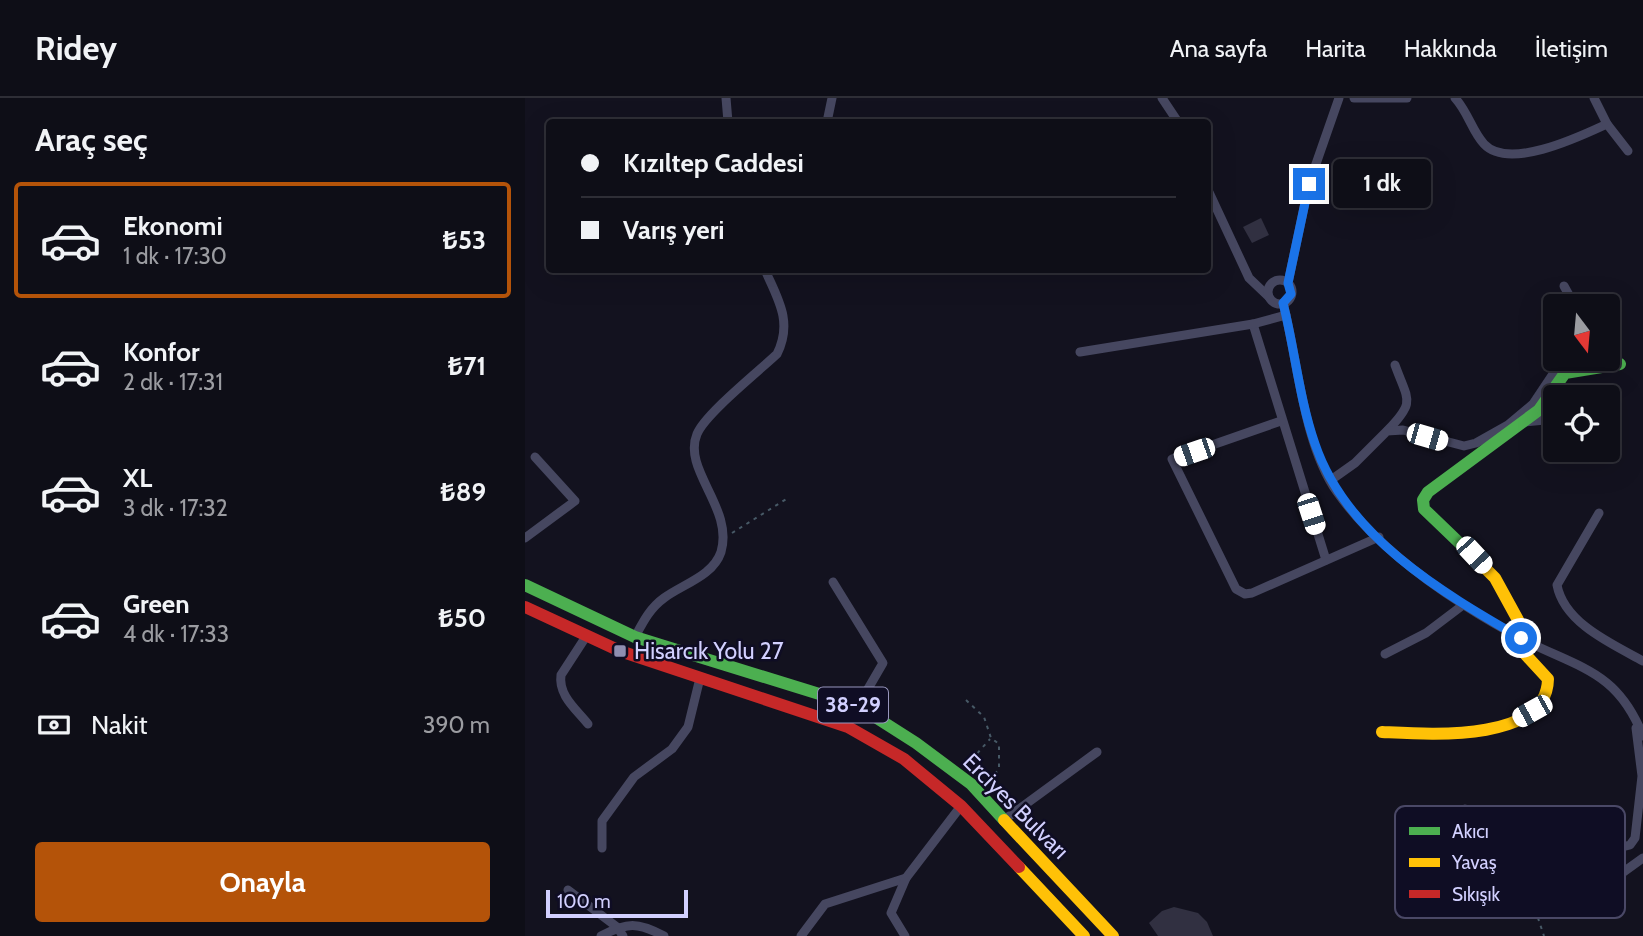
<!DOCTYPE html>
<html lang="tr">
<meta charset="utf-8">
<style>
body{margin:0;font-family:Cabin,sans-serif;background:#171720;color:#f1f3f6;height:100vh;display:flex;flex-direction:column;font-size:26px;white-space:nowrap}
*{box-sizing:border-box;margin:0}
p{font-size:23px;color:#9b9ca1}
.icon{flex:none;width:38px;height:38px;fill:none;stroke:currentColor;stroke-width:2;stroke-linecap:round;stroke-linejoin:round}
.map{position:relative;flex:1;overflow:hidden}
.panel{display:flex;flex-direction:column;background:#0e0e17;width:525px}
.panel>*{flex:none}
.guide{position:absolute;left:21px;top:21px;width:665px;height:154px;border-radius:7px;box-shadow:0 7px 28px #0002,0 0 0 2px #2e2e36;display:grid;align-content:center;height:154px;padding:0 35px;background:#0e0e17}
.needle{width:46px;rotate:164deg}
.buttons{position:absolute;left:1018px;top:196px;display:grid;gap:14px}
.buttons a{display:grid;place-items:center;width:77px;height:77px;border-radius:7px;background:#0e0e17;box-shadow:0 7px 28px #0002,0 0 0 2px #2e2e36;font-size:35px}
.scale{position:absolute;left:21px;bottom:18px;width:142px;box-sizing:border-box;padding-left:7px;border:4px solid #d2d0ff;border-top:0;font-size:19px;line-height:24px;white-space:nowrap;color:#d2d0ff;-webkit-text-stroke:5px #0f0d24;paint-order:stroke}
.end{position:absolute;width:32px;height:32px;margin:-16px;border:9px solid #1a73e8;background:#fff;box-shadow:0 0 0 4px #fff}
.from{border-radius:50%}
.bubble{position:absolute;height:49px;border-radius:7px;background:#0e0e17;box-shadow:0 7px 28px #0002,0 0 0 2px #2e2e36;font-size:23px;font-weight:700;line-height:49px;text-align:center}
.car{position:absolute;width:21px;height:42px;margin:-21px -10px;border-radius:9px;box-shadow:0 0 5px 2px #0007;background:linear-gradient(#fff 24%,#345 0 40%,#fff 0 76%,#345 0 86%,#fff 0)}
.guide b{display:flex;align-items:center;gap:24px;height:66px;font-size:26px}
.guide b+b{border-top:2px solid #2e2e36}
.guide i{width:18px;height:18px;background:#f1f3f6}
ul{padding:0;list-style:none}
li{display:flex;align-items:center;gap:21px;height:116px;margin:0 14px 10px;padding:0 21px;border:4px solid transparent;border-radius:7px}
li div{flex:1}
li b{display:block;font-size:26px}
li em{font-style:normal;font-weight:700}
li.selected{border-color:#b45309}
li>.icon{width:63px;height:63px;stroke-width:1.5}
h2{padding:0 35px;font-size:32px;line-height:84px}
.pay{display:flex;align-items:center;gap:18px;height:77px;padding:0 35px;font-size:26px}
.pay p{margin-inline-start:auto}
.cta{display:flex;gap:14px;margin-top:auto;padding:14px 35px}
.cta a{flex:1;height:80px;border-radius:7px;background:#b45309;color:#fff;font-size:28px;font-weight:700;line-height:80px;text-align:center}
header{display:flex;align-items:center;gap:42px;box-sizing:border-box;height:98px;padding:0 35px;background:#0e0e17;border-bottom:2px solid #2e2e36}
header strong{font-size:33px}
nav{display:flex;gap:38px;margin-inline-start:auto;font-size:24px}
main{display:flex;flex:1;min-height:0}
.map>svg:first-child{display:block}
</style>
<header>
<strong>Ridey</strong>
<nav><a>Ana sayfa</a><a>Harita</a><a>Hakkında</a><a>İletişim</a></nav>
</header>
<main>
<section class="panel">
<h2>Araç seç</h2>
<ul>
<li class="selected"><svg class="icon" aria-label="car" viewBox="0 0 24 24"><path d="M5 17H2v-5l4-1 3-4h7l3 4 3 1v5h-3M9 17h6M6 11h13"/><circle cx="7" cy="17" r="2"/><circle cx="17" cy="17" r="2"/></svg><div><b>Ekonomi</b><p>1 dk · 17:30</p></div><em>₺53</em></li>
<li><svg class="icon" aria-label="car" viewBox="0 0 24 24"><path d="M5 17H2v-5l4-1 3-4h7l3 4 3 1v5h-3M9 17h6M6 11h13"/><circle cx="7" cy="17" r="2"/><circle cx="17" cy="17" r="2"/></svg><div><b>Konfor</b><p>2 dk · 17:31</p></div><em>₺71</em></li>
<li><svg class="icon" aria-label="car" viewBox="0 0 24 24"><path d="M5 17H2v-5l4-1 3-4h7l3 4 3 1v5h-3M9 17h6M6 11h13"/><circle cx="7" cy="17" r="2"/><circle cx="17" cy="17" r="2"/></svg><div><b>XL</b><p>3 dk · 17:32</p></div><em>₺89</em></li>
<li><svg class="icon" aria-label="car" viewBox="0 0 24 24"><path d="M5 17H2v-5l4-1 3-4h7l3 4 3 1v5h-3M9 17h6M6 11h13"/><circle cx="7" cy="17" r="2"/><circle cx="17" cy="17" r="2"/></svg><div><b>Green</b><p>4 dk · 17:33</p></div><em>₺50</em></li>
</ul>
<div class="pay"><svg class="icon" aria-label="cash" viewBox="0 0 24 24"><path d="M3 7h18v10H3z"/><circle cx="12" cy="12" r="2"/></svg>Nakit<p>390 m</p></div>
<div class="cta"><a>Onayla</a></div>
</section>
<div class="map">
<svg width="1118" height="838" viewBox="0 0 1118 838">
<rect width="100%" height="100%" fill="#13121f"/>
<g fill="#313041">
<path d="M 736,120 L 744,137 L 727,145 L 718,129 Z"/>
<path d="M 649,809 L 673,815 L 682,824 L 688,838 L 633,838 L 624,825 L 637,813 Z"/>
</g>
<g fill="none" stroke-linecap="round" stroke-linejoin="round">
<g stroke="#475966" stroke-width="2" stroke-dasharray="3.5 5" stroke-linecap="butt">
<path d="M 207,435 L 263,400"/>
<path d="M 441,602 L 459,619 L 466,640 L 474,646 L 474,671 L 462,685"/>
<path d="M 441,668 L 465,641"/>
<path d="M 1003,806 L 1012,817 L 1019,838"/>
</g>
<g stroke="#464760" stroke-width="9">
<path d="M 201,0 L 203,24"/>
<path d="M 637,0 L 653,24"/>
<path d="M 829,0 L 882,0"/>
<path d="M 930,0 C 943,14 947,33 959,46 C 984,73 1056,38 1082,26"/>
<path d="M 1069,0 L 1082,26 L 1103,53"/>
<path d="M 302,24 L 307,0"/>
<path d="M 682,90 L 724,180 L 744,199"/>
<circle cx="755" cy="194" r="12"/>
<path d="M 763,185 L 784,86 L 814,0"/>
<path d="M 1039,188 L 1050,208"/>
<path d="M 758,205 C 773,262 778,346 812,394 C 843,438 893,478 939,507 C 959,520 982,533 1003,544 C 1058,571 1093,575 1118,638"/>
<path d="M 728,226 L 801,462"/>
<path d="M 555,254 L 728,226 L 761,217"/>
<path d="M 756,323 L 647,361 L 711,491 L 720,496 L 727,495 L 854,439"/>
<path d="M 999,324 L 1031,321"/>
<path d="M 863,332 C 891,303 883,303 870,267"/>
<path d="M 806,382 L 830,365 L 862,333 L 878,332 L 939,348 L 951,345 L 983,327 L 1008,306 L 1038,261"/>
<path d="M 1074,415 L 1032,487 C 1039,525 1087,546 1118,563"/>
<path d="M 0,440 L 50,403 L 10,359"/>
<path d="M 308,484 L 358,565 L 333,608"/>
<path d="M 62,537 L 36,577 C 33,597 51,611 63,626"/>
<path d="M 110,539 C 118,524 125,510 139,500 C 158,486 188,478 196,454 C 209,410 157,372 172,336 C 180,316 234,273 252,256 C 268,224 253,201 240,172"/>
<path d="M 860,556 L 901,535 L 938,507"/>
<path d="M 940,711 L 1097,749 L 1105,747 L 1110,740 L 1117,678 L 1111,630"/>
<path d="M 479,722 L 572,654"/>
<path d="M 77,750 L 77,723 L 109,679 L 147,651 L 163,629 L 175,580"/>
<path d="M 1086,783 L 1118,760"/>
<path d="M 43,792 L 92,829 L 98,838"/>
<path d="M 76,838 C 102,824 113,824 139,838"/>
<path d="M 276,838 L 300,806 L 381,780"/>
<path d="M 380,838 L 366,815 L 381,780 L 436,708"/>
</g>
<g stroke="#4caf50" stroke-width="12">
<path d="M 949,459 L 899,411 L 898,402 L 903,394 L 1014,312 L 1040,275 L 1095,266"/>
<path d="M 0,487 L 110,539 L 333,608 L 391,645 L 446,686 L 479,722"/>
</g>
<g stroke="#ffc107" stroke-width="12">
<path d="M 857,634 C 899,636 1022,646 1023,581 L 1000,556 L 993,522 L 970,480 L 949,459"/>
<path d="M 479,722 L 588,838"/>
<path d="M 494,769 L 559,838"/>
</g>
<path stroke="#c62828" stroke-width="12" d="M 0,509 L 95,553 L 323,629 L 379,661 L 436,708 L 494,769"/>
</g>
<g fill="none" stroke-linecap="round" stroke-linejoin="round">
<path stroke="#1a73e8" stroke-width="9" d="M 784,86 L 763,185 L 766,196 L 758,205 C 770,252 774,300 790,346 C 821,438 916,494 996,540"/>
</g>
<rect fill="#8f8eb1" stroke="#0f0d24" stroke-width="2.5" x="88" y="546" width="14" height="14" rx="3.5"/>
<g text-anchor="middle" stroke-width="5" stroke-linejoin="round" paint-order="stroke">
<rect fill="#0f0d24" stroke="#9896bd" stroke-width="2" x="293" y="589.5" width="70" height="35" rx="5"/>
<g font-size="21" font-weight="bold" fill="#d2d0ff">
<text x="328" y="614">38-29</text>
</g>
<g font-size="23" fill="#d2d0ff" stroke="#0f0d24" text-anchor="start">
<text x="109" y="561">Hisarcık Yolu 27</text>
</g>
<g font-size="23" fill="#d2d0ff" stroke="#0f0d24">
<text transform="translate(491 708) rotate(45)" y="8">Erciyes Bulvarı</text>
</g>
</g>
<rect x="870" y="708" width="230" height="112" rx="10" fill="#0f0d24" stroke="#4a4866" stroke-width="2"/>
<rect x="884" y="729" width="31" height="8" fill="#4caf50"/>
<rect x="884" y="760" width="31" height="9" fill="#ffc107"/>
<rect x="884" y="792" width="31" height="8" fill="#c62828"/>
<g font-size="19" fill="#d2d0ff">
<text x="927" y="740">Akıcı</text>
<text x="927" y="771">Yavaş</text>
<text x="927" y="803">Sıkışık</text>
</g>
</svg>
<div class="buttons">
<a><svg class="needle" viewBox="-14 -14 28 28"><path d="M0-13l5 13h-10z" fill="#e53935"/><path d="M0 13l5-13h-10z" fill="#9b9ca1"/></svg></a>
<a><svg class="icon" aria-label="locate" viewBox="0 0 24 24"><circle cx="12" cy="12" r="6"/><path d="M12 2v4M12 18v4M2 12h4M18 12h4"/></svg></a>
</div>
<div class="scale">100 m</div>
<i class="end from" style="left:996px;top:540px"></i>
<i class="end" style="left:784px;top:86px"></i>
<div class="bubble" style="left:808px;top:61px;width:98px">1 dk</div>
<i class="car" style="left:902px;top:339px;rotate:106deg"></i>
<i class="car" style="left:669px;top:354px;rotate:251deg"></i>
<i class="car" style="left:786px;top:416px;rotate:162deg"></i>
<i class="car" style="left:949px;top:457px;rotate:137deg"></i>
<i class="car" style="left:1007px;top:613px;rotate:241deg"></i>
<div class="guide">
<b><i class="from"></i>Kızıltep Caddesi</b>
<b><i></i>Varış yeri</b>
</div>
</div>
</main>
